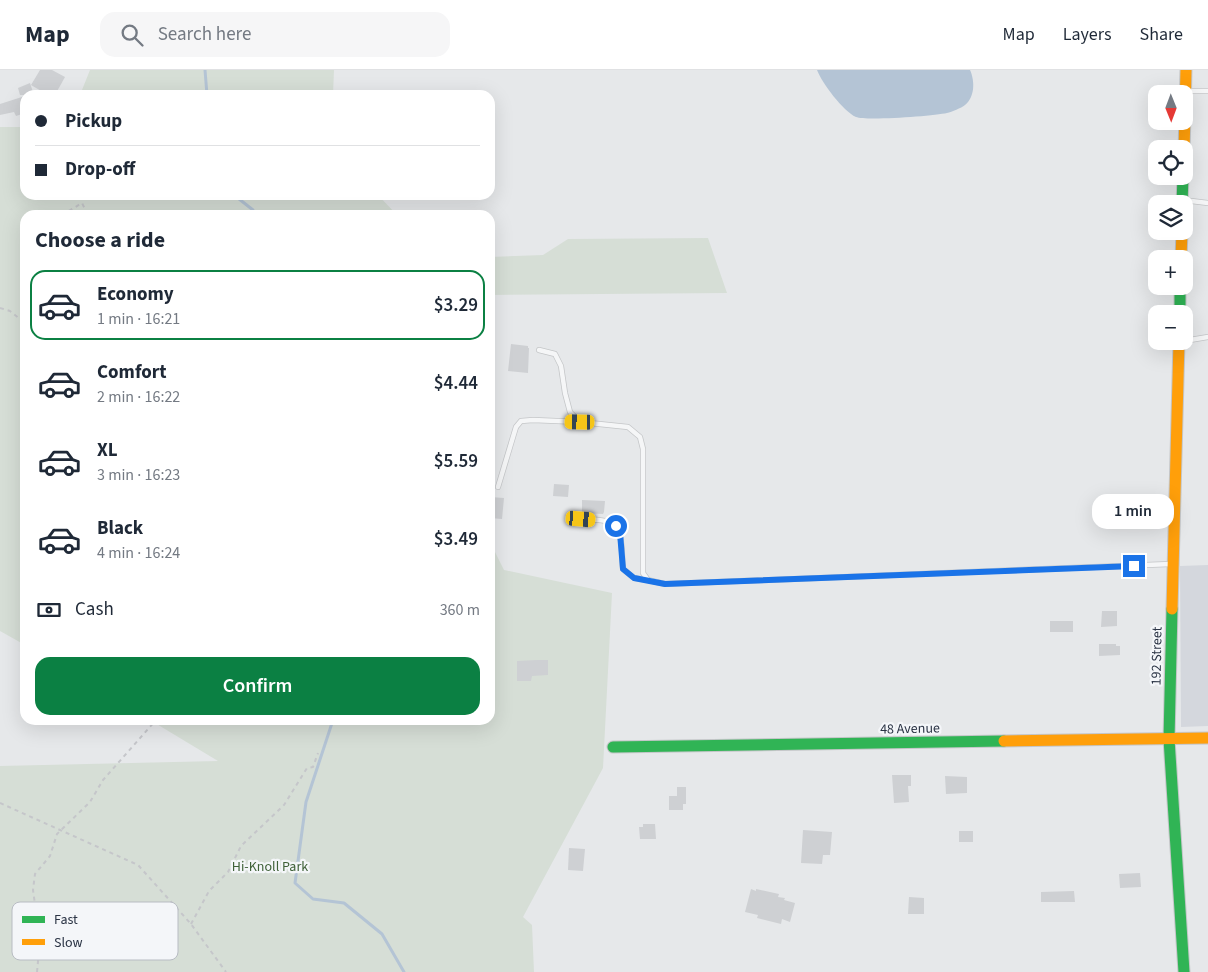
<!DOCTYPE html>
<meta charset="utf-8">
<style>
body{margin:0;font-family:"Source Sans 3",sans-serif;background:#f6f6f7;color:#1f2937;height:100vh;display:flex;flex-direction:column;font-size:19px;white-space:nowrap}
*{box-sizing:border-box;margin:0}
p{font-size:16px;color:#747a83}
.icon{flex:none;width:28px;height:28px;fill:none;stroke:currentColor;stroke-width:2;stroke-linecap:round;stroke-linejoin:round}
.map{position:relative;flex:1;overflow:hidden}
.details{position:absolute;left:20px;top:140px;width:475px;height:515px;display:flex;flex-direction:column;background:#fff;border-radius:15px;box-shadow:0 5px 20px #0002}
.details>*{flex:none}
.banner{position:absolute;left:20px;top:20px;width:475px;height:110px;border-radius:15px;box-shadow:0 5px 20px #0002;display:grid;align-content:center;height:110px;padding:0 15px;background:#fff}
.needle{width:32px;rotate:179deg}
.buttons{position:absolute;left:1148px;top:15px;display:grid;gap:10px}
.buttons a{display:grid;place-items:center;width:45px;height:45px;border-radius:10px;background:#fff;box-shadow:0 5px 20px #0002;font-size:25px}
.end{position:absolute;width:22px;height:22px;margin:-11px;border:6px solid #1a73e8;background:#fff;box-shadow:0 0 0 2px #fff}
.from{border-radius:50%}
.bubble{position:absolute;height:35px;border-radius:15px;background:#fff;box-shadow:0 5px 20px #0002;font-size:16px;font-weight:600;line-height:35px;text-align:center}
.car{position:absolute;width:15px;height:30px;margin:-15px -8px;border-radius:6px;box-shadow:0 0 4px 1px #0007;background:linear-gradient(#f5c518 24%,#345 0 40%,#f5c518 0 76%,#345 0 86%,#f5c518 0)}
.banner b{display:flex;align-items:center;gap:18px;height:48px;font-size:19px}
.banner b+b{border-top:1px solid #e0e1e3}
.banner i{width:12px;height:12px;background:#1f2937}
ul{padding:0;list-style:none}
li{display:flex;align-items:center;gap:15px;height:70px;margin:0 10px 8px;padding:0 5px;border:2px solid transparent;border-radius:15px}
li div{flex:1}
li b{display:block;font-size:19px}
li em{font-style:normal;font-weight:600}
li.on{border-color:#0b8043}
li>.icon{width:45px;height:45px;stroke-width:1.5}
h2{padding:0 15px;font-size:22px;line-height:60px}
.pay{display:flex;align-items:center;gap:12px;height:55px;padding:0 15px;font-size:19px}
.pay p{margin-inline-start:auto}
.action{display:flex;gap:10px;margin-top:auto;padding:10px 15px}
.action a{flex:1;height:58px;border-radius:15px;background:#0b8043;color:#fff;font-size:20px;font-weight:600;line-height:58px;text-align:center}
header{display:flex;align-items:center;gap:30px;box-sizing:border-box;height:70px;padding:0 25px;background:#fff;border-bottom:1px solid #e0e1e3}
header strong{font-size:24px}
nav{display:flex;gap:28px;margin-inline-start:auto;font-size:18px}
.search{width:350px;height:45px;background:#f6f6f7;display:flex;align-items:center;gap:12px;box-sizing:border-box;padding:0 18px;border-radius:15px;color:#747a83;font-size:19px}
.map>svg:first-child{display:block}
</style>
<header>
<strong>Map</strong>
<div class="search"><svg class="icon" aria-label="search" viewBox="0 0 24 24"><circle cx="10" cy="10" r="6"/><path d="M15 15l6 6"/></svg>Search here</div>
<nav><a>Map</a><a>Layers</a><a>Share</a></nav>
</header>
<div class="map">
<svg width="1208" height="902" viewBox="0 0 1208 902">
<rect width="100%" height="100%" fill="#e6e8ea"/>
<path fill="#d4d7dd" d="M 1208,495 L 1208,656 L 1181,657 L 1180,496 Z"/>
<g fill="#d6ded6">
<path d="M 90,0 L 334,0 L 333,25 L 80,25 Z"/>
<path d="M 0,57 L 25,57 L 25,125 L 378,125 L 397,145 L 25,145 L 25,575 L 0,561 Z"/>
<path d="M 708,168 L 727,223 L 490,225 L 490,187 L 543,185 L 568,169 Z"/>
<path d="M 490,472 L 504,500 L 612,523 L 603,698 L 523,847 L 532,855 L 534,902 L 0,902 L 0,696 L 218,691 L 150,650 L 490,650 Z"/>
</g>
<path fill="#b4c4d5" d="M 817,0 L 970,0 C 975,11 975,27 965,35 C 961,38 952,42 947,43 C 934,46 866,51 856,47 C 843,41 822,13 817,0 Z"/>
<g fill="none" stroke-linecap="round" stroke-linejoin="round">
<g stroke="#b4c4d5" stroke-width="3">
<path d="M 205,0 L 207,25"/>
<path d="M 234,125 L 253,140 L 254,145"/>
<path d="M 333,650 L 306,732 L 295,813 L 313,829 L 344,833 L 382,864 L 404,902"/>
</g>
</g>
<g fill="#ced0d3">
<path d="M 40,0 L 52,0 L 65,7 L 55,25 L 48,25 L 31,15 Z"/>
<path d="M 30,13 L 34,25 L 20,25 L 18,18 Z"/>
<path d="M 25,26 L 25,43 L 16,46 L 14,42 L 0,45 L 0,34 Z"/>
<path d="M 511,274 L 528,276 L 528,278 L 529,278 L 528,303 L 508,301 Z"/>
<path d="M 554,414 L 569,415 L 568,427 L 553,426 Z"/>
<path d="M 490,427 L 504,428 L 502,449 L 490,448 Z"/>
<path d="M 582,430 L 605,431 L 604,442 L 603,444 L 582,443 Z"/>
<path d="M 1102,541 L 1117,541 L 1117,556 L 1101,557 Z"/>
<rect x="1050" y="551" width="23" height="11"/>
<path d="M 1099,574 L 1116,574 L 1116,576 L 1120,576 L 1120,585 L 1099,586 Z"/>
<path d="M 537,590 L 548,590 L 548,605 L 532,606 L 531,611 L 517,611 L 517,591 Z"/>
<path d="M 892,705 L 911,705 L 911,716 L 908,716 L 909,732 L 894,733 Z"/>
<path d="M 945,706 L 967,707 L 967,723 L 946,724 Z"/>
<path d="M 677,717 L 686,717 L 686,734 L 683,734 L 683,740 L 669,740 L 669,726 L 677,726 Z"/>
<path d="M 643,754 L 655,754 L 656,769 L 640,769 L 639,757 L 643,757 Z"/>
<path d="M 803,760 L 832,762 L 830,785 L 823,785 L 822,794 L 801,793 Z"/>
<rect x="959" y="761" width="14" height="11"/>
<path d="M 569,778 L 585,779 L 583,801 L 568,800 Z"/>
<path d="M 1140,803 L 1141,817 L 1120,818 L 1119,804 Z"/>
<path d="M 751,819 L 756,821 L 756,819 L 779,824 L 778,827 L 785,828 L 784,830 L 795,833 L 790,852 L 782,849 L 781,854 L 757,848 L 758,845 L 745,842 Z"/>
<path d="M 1074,821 L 1075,832 L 1041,832 L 1041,822 Z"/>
<path d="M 909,827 L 924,828 L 924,844 L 908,844 Z"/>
</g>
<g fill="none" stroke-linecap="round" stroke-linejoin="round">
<defs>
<g id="lane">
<path d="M 1187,21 L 1208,21"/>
<path d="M 1183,130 L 1208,133"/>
<path d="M 1184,271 L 1208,267"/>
<path d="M 539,280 L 555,284 L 561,296 L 565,323 L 570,342 L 580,352 L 628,357 L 640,367 L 643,379 L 643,503 L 648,510 L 665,514 L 1171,494"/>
<path d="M 498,417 L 516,357 L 521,351 L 533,350 L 580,352"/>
<path d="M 581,449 C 589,450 601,449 609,452 C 625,458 621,485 623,499 L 634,508 L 648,510"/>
</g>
<g id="fast">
<path d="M 1182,134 L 1183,106"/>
<path d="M 1180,216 L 1180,244"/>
<path d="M 1172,539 L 1169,669 L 1184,902"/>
<path d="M 613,677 L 1004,671"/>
</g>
<g id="slow">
<path d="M 1184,83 L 1186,0"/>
<path d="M 1181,189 L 1182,161"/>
<path d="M 1172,539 L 1179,271"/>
<path d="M 1004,671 L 1208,668"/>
</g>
</defs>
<use href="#lane" stroke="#c4c6c8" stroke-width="6"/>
<use href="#fast" stroke="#c4c6c8" stroke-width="13"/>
<use href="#slow" stroke="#c4c6c8" stroke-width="13"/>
<g stroke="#c5c6ca" stroke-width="2" stroke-dasharray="4 4" stroke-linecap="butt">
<path d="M 62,145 L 82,133 L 88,145"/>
<path d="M 0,238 L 10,241 L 25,253"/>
<path d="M 0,733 L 138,795 L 191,854 L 226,902"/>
<path d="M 191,854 L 209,821 L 228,802 L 241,776 L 284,735 L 307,698 L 313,697 L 318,683"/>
<path d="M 37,902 L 40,870 L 33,820 L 35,804 L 50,786 L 57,764 L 90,732 L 103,710 L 156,650"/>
</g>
<use href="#lane" stroke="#f5f6f7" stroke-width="4.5"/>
<use href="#fast" stroke="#30b455" stroke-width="11"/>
<use href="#slow" stroke="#ff9f0a" stroke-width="11"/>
</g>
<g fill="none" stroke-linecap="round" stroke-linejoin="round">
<path stroke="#1a73e8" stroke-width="6" d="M 616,456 L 620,463 L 623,499 L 634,508 L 665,514 L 1134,496"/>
</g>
<g text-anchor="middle" stroke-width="4.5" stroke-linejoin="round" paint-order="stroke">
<g font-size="14" fill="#2b3445" stroke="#f4f6f9">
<text transform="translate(1156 586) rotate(-89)" y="5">192 Street</text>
<text transform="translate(910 658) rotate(-1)" y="5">48 Avenue</text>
</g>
<g font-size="14" fill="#3f6138" stroke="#f4f6f9">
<text x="270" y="801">Hi-Knoll Park</text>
</g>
</g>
<rect x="12" y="832" width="166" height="58" rx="8" fill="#f4f6f9" stroke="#b8bcc3" stroke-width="1"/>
<rect x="22" y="846" width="23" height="7" fill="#30b455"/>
<rect x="22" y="869" width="23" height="6" fill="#ff9f0a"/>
<g font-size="14" fill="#2b3445">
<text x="54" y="854">Fast</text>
<text x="54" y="877">Slow</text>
</g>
</svg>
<div class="buttons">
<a><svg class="needle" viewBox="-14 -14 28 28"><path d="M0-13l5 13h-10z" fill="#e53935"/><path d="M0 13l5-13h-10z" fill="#747a83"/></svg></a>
<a><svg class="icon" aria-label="locate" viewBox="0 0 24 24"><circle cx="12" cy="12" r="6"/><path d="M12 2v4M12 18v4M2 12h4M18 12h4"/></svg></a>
<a><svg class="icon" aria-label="layers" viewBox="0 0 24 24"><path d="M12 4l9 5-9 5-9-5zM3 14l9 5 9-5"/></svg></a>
<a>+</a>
<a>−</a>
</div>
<i class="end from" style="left:616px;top:456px"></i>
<i class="end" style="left:1134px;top:496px"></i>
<div class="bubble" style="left:1092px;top:424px;width:82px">1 min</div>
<i class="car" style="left:580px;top:352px;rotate:271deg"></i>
<i class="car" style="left:581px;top:449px;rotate:95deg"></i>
<div class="banner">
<b><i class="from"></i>Pickup</b>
<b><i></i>Drop-off</b>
</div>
<section class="details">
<h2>Choose a ride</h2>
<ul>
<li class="on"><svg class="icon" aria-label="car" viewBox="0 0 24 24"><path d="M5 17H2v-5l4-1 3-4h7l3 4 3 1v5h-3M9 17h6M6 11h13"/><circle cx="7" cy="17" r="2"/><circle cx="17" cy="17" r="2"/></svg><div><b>Economy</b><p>1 min · 16:21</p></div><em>$3.29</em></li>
<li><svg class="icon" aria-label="car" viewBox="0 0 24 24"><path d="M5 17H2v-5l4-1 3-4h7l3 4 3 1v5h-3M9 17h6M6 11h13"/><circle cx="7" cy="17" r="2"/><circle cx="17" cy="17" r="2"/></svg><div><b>Comfort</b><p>2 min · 16:22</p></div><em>$4.44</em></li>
<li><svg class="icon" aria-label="car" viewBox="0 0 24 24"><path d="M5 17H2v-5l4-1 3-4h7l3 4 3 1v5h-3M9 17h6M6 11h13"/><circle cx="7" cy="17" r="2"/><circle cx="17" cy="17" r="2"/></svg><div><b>XL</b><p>3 min · 16:23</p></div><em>$5.59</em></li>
<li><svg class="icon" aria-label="car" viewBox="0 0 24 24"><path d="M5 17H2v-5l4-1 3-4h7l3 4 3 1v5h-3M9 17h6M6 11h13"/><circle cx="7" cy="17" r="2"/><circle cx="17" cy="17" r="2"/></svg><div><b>Black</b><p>4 min · 16:24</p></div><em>$3.49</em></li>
</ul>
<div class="pay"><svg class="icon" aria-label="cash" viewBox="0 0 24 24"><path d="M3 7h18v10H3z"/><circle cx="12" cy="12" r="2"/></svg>Cash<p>360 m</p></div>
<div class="action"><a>Confirm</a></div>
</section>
</div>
